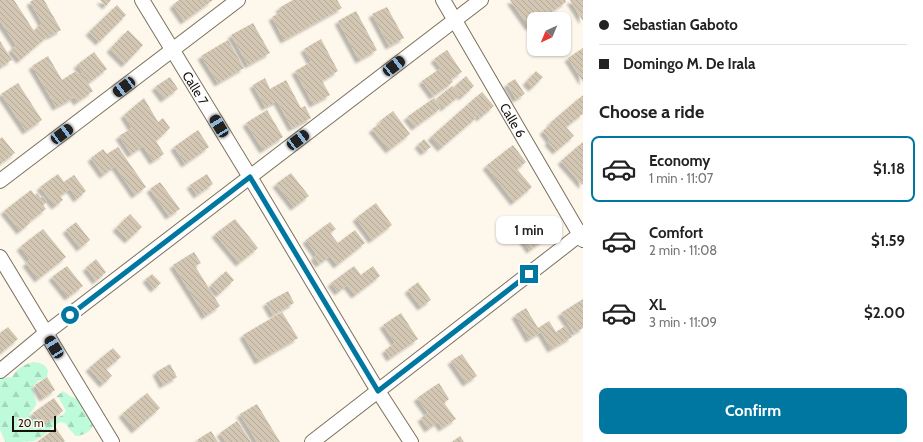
<!DOCTYPE html>
<meta charset="utf-8">
<style>
body{margin:0;font-family:Cabin,sans-serif;background:#f6f6f6;color:#222;height:100vh;display:flex;flex-direction:column;font-size:15px;white-space:nowrap}
*{box-sizing:border-box;margin:0}
p{font-size:13px;color:#767676}
.icon{flex:none;width:22px;height:22px;fill:none;stroke:currentColor;stroke-width:2;stroke-linecap:round;stroke-linejoin:round}
.map{position:relative;flex:1;overflow:hidden}
.panel{display:flex;flex-direction:column;background:#fff;width:340px}
.panel>*{flex:none}
.guide{display:grid;align-content:center;height:88px;padding:0 16px;background:#fff}
.needle{width:26px;rotate:224deg}
.controls{position:absolute;left:527px;top:12px;display:grid;gap:8px}
.controls a{display:grid;place-items:center;width:44px;height:44px;border-radius:8px;background:#fff;box-shadow:0 1px 3px #0004;font-size:20px}
.scale{position:absolute;left:12px;bottom:10px;width:44px;box-sizing:border-box;padding-left:4px;border:2px solid #16120b;border-top:0;font-size:11px;line-height:14px;white-space:nowrap;color:#16120b;-webkit-text-stroke:3px #fef7eb;paint-order:stroke}
.end{position:absolute;width:18px;height:18px;margin:-9px;border:5px solid #0077a0;background:#fff;box-shadow:0 0 0 2px #fff}
.from{border-radius:50%}
.bubble{position:absolute;height:28px;border-radius:8px;background:#fff;box-shadow:0 1px 3px #0004;font-size:13px;font-weight:800;line-height:28px;text-align:center}
.car{position:absolute;width:12px;height:24px;margin:-12px -6px;border-radius:5px;box-shadow:0 0 3px 1px #0007;background:linear-gradient(#222 24%,#8ab4d8 0 40%,#222 0 76%,#8ab4d8 0 86%,#222 0)}
.guide b{display:flex;align-items:center;gap:14px;height:38px;font-size:15px}
.guide b+b{border-top:1px solid #e0e0e0}
.guide i{width:10px;height:10px;background:#222}
ul{padding:0;list-style:none}
li{display:flex;align-items:center;gap:12px;height:66px;margin:0 8px 6px;padding:0 8px;border:2px solid transparent;border-radius:8px}
li div{flex:1}
li b{display:block;font-size:15px}
li em{font-style:normal;font-weight:800}
li.selected{border-color:#0077a0}
li>.icon{width:36px;height:36px;stroke-width:1.5}
h2{padding:0 16px;font-size:18px;line-height:48px}
.button{display:flex;gap:8px;margin-top:auto;padding:8px 16px}
.button a{flex:1;height:46px;border-radius:8px;background:#0077a0;color:#fff;font-size:16px;font-weight:800;line-height:46px;text-align:center}
main{display:flex;flex:1;min-height:0}
.map>svg:first-child{display:block}
</style>
<main>
<div class="map">
<svg width="583" height="442" viewBox="0 0 583 442">
<defs>
<pattern id="forest-firs" width="22" height="20" patternUnits="userSpaceOnUse"><rect width="22" height="20" fill="#befbda"/><path d="M5 1l3.5 6h-7zM16 11l3.5 6h-7z" fill="#a3d6ba"/></pattern>
<pattern id="building-back-hatch" width="6" height="6" patternUnits="userSpaceOnUse"><rect width="6" height="6" fill="#d3c7b3"/><path d="M-1 5l2 2M0 0l6 6M5-1l2 2" fill="none" stroke="#b4aa99"/></pattern>
<filter id="shadow"><feDropShadow dx="-3.5" dy="3.5" stdDeviation="1" flood-color="#0004"/></filter>
</defs>
<rect width="100%" height="100%" fill="#fef7eb"/>
<path fill="url(#forest-firs)" d="M 33,362 C 40,363 46,364 48,371 L 47,377 L 38,381 L 32,387 L 36,402 L 36,405 L 29,415 L 34,421 L 42,425 L 45,428 L 45,424 L 63,415 L 66,411 L 59,398 L 56,397 L 63,391 L 70,396 L 81,400 L 86,405 L 82,410 L 90,418 L 93,425 C 90,432 85,435 76,436 L 70,430 L 65,423 L 60,422 C 51,427 44,437 34,441 C 28,442 13,442 5,442 L 0,429 L 0,380 L 3,378 L 12,377 C 17,368 24,365 33,362 Z"/>
<g fill="url(#building-back-hatch)" filter="url(#shadow)">
<path d="M 0,0 L 14,0 L 34,31 L 42,23 L 30,2 L 33,0 L 44,0 L 61,30 L 50,36 L 49,35 L 20,60 L 11,50 L 16,45 L 0,21 Z"/>
<path d="M 100,0 L 111,0 L 106,6 Z"/>
<path d="M 179,0 L 213,0 L 184,21 L 173,5 Z"/>
<path d="M 293,0 L 337,0 L 342,8 L 284,40 L 272,17 L 281,12 L 279,8 Z"/>
<path d="M 510,0 L 565,0 L 566,2 L 541,19 L 534,19 L 534,24 L 529,27 Z"/>
<path d="M 570,0 L 583,0 L 583,21 Z"/>
<path d="M 117,5 L 126,15 L 99,42 L 89,32 Z"/>
<path d="M 387,7 L 404,38 L 389,46 L 372,14 Z"/>
<path d="M 356,11 L 377,50 L 359,60 L 338,21 Z"/>
<path d="M 253,23 L 270,53 L 248,65 L 231,35 Z"/>
<path d="M 128,30 L 143,45 L 125,64 L 110,49 Z"/>
<path d="M 321,39 L 338,71 L 322,81 L 330,95 L 313,104 L 295,71 L 311,62 L 304,49 Z"/>
<path d="M 228,40 L 244,68 L 218,83 L 201,56 Z"/>
<path d="M 0,41 L 12,60 L 0,67 Z"/>
<path d="M 583,48 L 583,82 L 568,58 Z"/>
<path d="M 447,50 L 462,72 L 451,79 L 453,82 L 433,96 L 422,81 L 441,68 L 434,59 Z"/>
<path d="M 94,52 L 107,69 L 90,82 L 77,65 Z"/>
<path d="M 48,56 L 62,80 L 76,71 L 78,74 L 81,73 L 93,91 L 77,102 L 65,84 L 73,98 L 56,107 L 32,66 Z"/>
<path d="M 536,71 L 543,77 L 532,88 L 526,82 Z"/>
<path d="M 466,76 L 474,86 L 462,97 L 454,87 Z"/>
<path d="M 170,77 L 178,89 L 164,99 L 155,87 Z"/>
<path d="M 265,78 L 270,89 L 286,80 L 301,108 L 305,106 L 311,118 L 292,128 L 277,101 L 265,107 L 253,85 Z"/>
<path d="M 515,79 L 525,94 L 516,99 L 507,84 Z"/>
<path d="M 18,83 L 42,120 L 26,131 L 1,94 Z"/>
<path d="M 452,86 L 460,95 L 444,108 L 436,99 Z"/>
<path d="M 482,92 L 494,106 L 480,118 L 468,104 Z"/>
<path d="M 583,95 L 583,114 L 581,115 L 566,127 L 574,136 L 556,151 L 548,142 L 550,140 L 543,131 L 551,124 L 550,123 Z"/>
<path d="M 144,98 L 158,122 L 163,118 L 170,128 L 156,141 L 164,154 L 153,161 L 143,146 L 131,154 L 119,136 L 132,128 L 124,115 Z"/>
<path d="M 434,98 L 441,108 L 415,127 L 407,117 Z"/>
<path d="M 467,105 L 477,117 L 441,148 L 431,137 Z"/>
<path d="M 267,110 L 283,137 L 263,150 L 246,123 Z"/>
<path d="M 393,111 L 410,134 L 389,150 L 372,129 L 381,123 L 380,121 Z"/>
<path d="M 198,130 L 209,147 L 185,164 L 174,147 Z"/>
<path d="M 2,137 L 15,153 L 0,164 L 0,139 Z"/>
<path d="M 424,139 L 431,147 L 424,152 L 418,145 Z"/>
<path d="M 583,142 L 583,184 L 582,185 L 561,161 Z"/>
<path d="M 513,145 L 526,162 L 517,169 L 532,187 L 514,202 L 486,166 Z"/>
<path d="M 118,147 L 146,187 L 135,195 L 115,166 L 103,175 L 91,158 L 103,149 L 107,154 Z"/>
<path d="M 291,173 L 309,196 L 294,207 L 276,184 Z"/>
<path d="M 58,174 L 64,182 L 74,175 L 86,191 L 77,199 L 70,189 L 60,196 L 63,200 L 55,206 L 40,187 Z"/>
<path d="M 207,174 L 213,184 L 197,195 L 190,185 Z"/>
<path d="M 160,182 L 180,209 L 169,216 L 150,189 Z"/>
<path d="M 31,190 L 35,195 L 37,193 L 41,198 L 43,196 L 47,202 L 43,205 L 46,209 L 29,222 L 30,223 L 20,231 L 4,211 Z"/>
<path d="M 376,203 L 392,225 L 372,240 L 356,218 Z"/>
<path d="M 130,214 L 142,227 L 128,240 L 116,228 Z"/>
<path d="M 532,216 L 548,237 L 530,250 L 515,229 Z"/>
<path d="M 235,219 L 258,248 L 239,263 L 215,234 Z"/>
<path d="M 76,222 L 90,240 L 80,248 L 66,230 Z"/>
<path d="M 330,222 L 336,229 L 330,233 L 338,243 L 355,230 L 365,243 L 337,265 L 330,256 L 319,264 L 314,257 L 317,255 L 306,240 Z"/>
<path d="M 43,229 L 66,257 L 38,279 L 26,263 L 30,260 L 20,247 Z"/>
<path d="M 194,252 L 201,263 L 195,266 L 220,306 L 205,316 L 173,265 Z"/>
<path d="M 96,259 L 106,272 L 96,281 L 86,268 Z"/>
<path d="M 67,266 L 83,286 L 68,297 L 52,277 Z"/>
<path d="M 354,266 L 361,275 L 373,266 L 380,276 L 355,295 L 347,285 L 338,292 L 331,283 Z"/>
<path d="M 226,271 L 234,280 L 219,294 L 211,285 Z"/>
<path d="M 152,274 L 161,283 L 154,289 L 146,279 Z"/>
<path d="M 418,282 L 431,300 L 421,307 L 408,290 Z"/>
<path d="M 288,291 L 294,303 L 273,315 L 266,303 Z"/>
<path d="M 583,299 L 583,328 L 574,333 L 561,313 Z"/>
<path d="M 526,308 L 538,328 L 549,321 L 556,332 L 565,326 L 572,337 L 551,349 L 541,332 L 529,339 L 515,315 Z"/>
<path d="M 282,312 L 298,338 L 258,361 L 243,335 Z"/>
<path d="M 401,313 L 418,339 L 390,358 L 385,350 L 395,343 L 383,325 Z"/>
<path d="M 8,327 L 18,339 L 2,352 L 0,349 L 0,333 Z"/>
<path d="M 113,348 L 121,357 L 106,369 L 112,376 L 103,384 L 89,368 Z"/>
<path d="M 462,354 L 477,376 L 466,383 L 451,361 Z"/>
<path d="M 170,364 L 177,377 L 163,385 L 156,372 Z"/>
<path d="M 47,377 L 55,390 L 43,398 L 35,385 Z"/>
<path d="M 439,383 L 449,399 L 444,403 L 456,419 L 442,428 L 438,422 L 428,429 L 421,418 L 428,413 L 417,398 Z"/>
<path d="M 147,393 L 160,408 L 135,430 L 122,414 Z"/>
<path d="M 54,398 L 63,411 L 43,426 L 33,413 Z"/>
<path d="M 257,404 L 280,442 L 257,442 L 240,414 Z"/>
<path d="M 237,421 L 251,442 L 226,442 L 220,433 Z"/>
<path d="M 56,428 L 65,441 L 63,442 L 37,442 Z"/>
<path d="M 211,431 L 218,442 L 198,442 L 197,440 Z"/>
<path d="M 460,436 L 464,442 L 452,442 Z"/>
</g>
<g fill="none" stroke-linecap="round" stroke-linejoin="round">
<defs>
<g id="minor">
<path id="s1" d="M 142,0 L 250,177 L 378,391 L 411,442"/>
<path id="s2" d="M 443,0 L 583,240"/>
<path d="M 0,181 L 238,0"/>
<path d="M 0,257 L 112,442"/>
<path d="M 0,371 L 46,333 L 481,0"/>
<path d="M 312,442 L 583,232"/>
</g>
</defs>
<use href="#minor" stroke="#7c715f" stroke-width="16"/>
<use href="#minor" stroke="#fff" stroke-width="14"/>
</g>
<g fill="none" stroke-linecap="round" stroke-linejoin="round">
<path stroke="#0077a0" stroke-width="5" d="M 70,315 L 250,177 L 378,391 L 529,274"/>
</g>
<g text-anchor="middle" stroke-width="3.5" stroke-linejoin="round" paint-order="stroke">
<g font-size="13" fill="#16120b" stroke="#fef7eb">
<text dy="5" stroke="none"><textPath href="#s1" startOffset="103">Calle 7</textPath></text>
<text dy="5" stroke="none"><textPath href="#s2" startOffset="139">Calle 6</textPath></text>
</g>
</g>
</svg>
<div class="controls">
<a><svg class="needle" viewBox="-14 -14 28 28"><path d="M0-13l5 13h-10z" fill="#e53935"/><path d="M0 13l5-13h-10z" fill="#767676"/></svg></a>
</div>
<div class="scale">20 m</div>
<i class="end from" style="left:70px;top:315px"></i>
<i class="end" style="left:529px;top:274px"></i>
<div class="bubble" style="left:496px;top:216px;width:66px">1 min</div>
<i class="car" style="left:394px;top:66px;rotate:52deg"></i>
<i class="car" style="left:124px;top:87px;rotate:233deg"></i>
<i class="car" style="left:219px;top:126px;rotate:329deg"></i>
<i class="car" style="left:62px;top:134px;rotate:53deg"></i>
<i class="car" style="left:298px;top:140px;rotate:53deg"></i>
<i class="car" style="left:54px;top:347px;rotate:329deg"></i>
</div>
<section class="panel">
<div class="guide">
<b><i class="from"></i>Sebastian Gaboto</b>
<b><i></i>Domingo M. De Irala</b>
</div>
<h2>Choose a ride</h2>
<ul>
<li class="selected"><svg class="icon" aria-label="car" viewBox="0 0 24 24"><path d="M5 17H2v-5l4-1 3-4h7l3 4 3 1v5h-3M9 17h6M6 11h13"/><circle cx="7" cy="17" r="2"/><circle cx="17" cy="17" r="2"/></svg><div><b>Economy</b><p>1 min · 11:07</p></div><em>$1.18</em></li>
<li><svg class="icon" aria-label="car" viewBox="0 0 24 24"><path d="M5 17H2v-5l4-1 3-4h7l3 4 3 1v5h-3M9 17h6M6 11h13"/><circle cx="7" cy="17" r="2"/><circle cx="17" cy="17" r="2"/></svg><div><b>Comfort</b><p>2 min · 11:08</p></div><em>$1.59</em></li>
<li><svg class="icon" aria-label="car" viewBox="0 0 24 24"><path d="M5 17H2v-5l4-1 3-4h7l3 4 3 1v5h-3M9 17h6M6 11h13"/><circle cx="7" cy="17" r="2"/><circle cx="17" cy="17" r="2"/></svg><div><b>XL</b><p>3 min · 11:09</p></div><em>$2.00</em></li>
</ul>
<div class="button"><a>Confirm</a></div>
</section>
</main>
